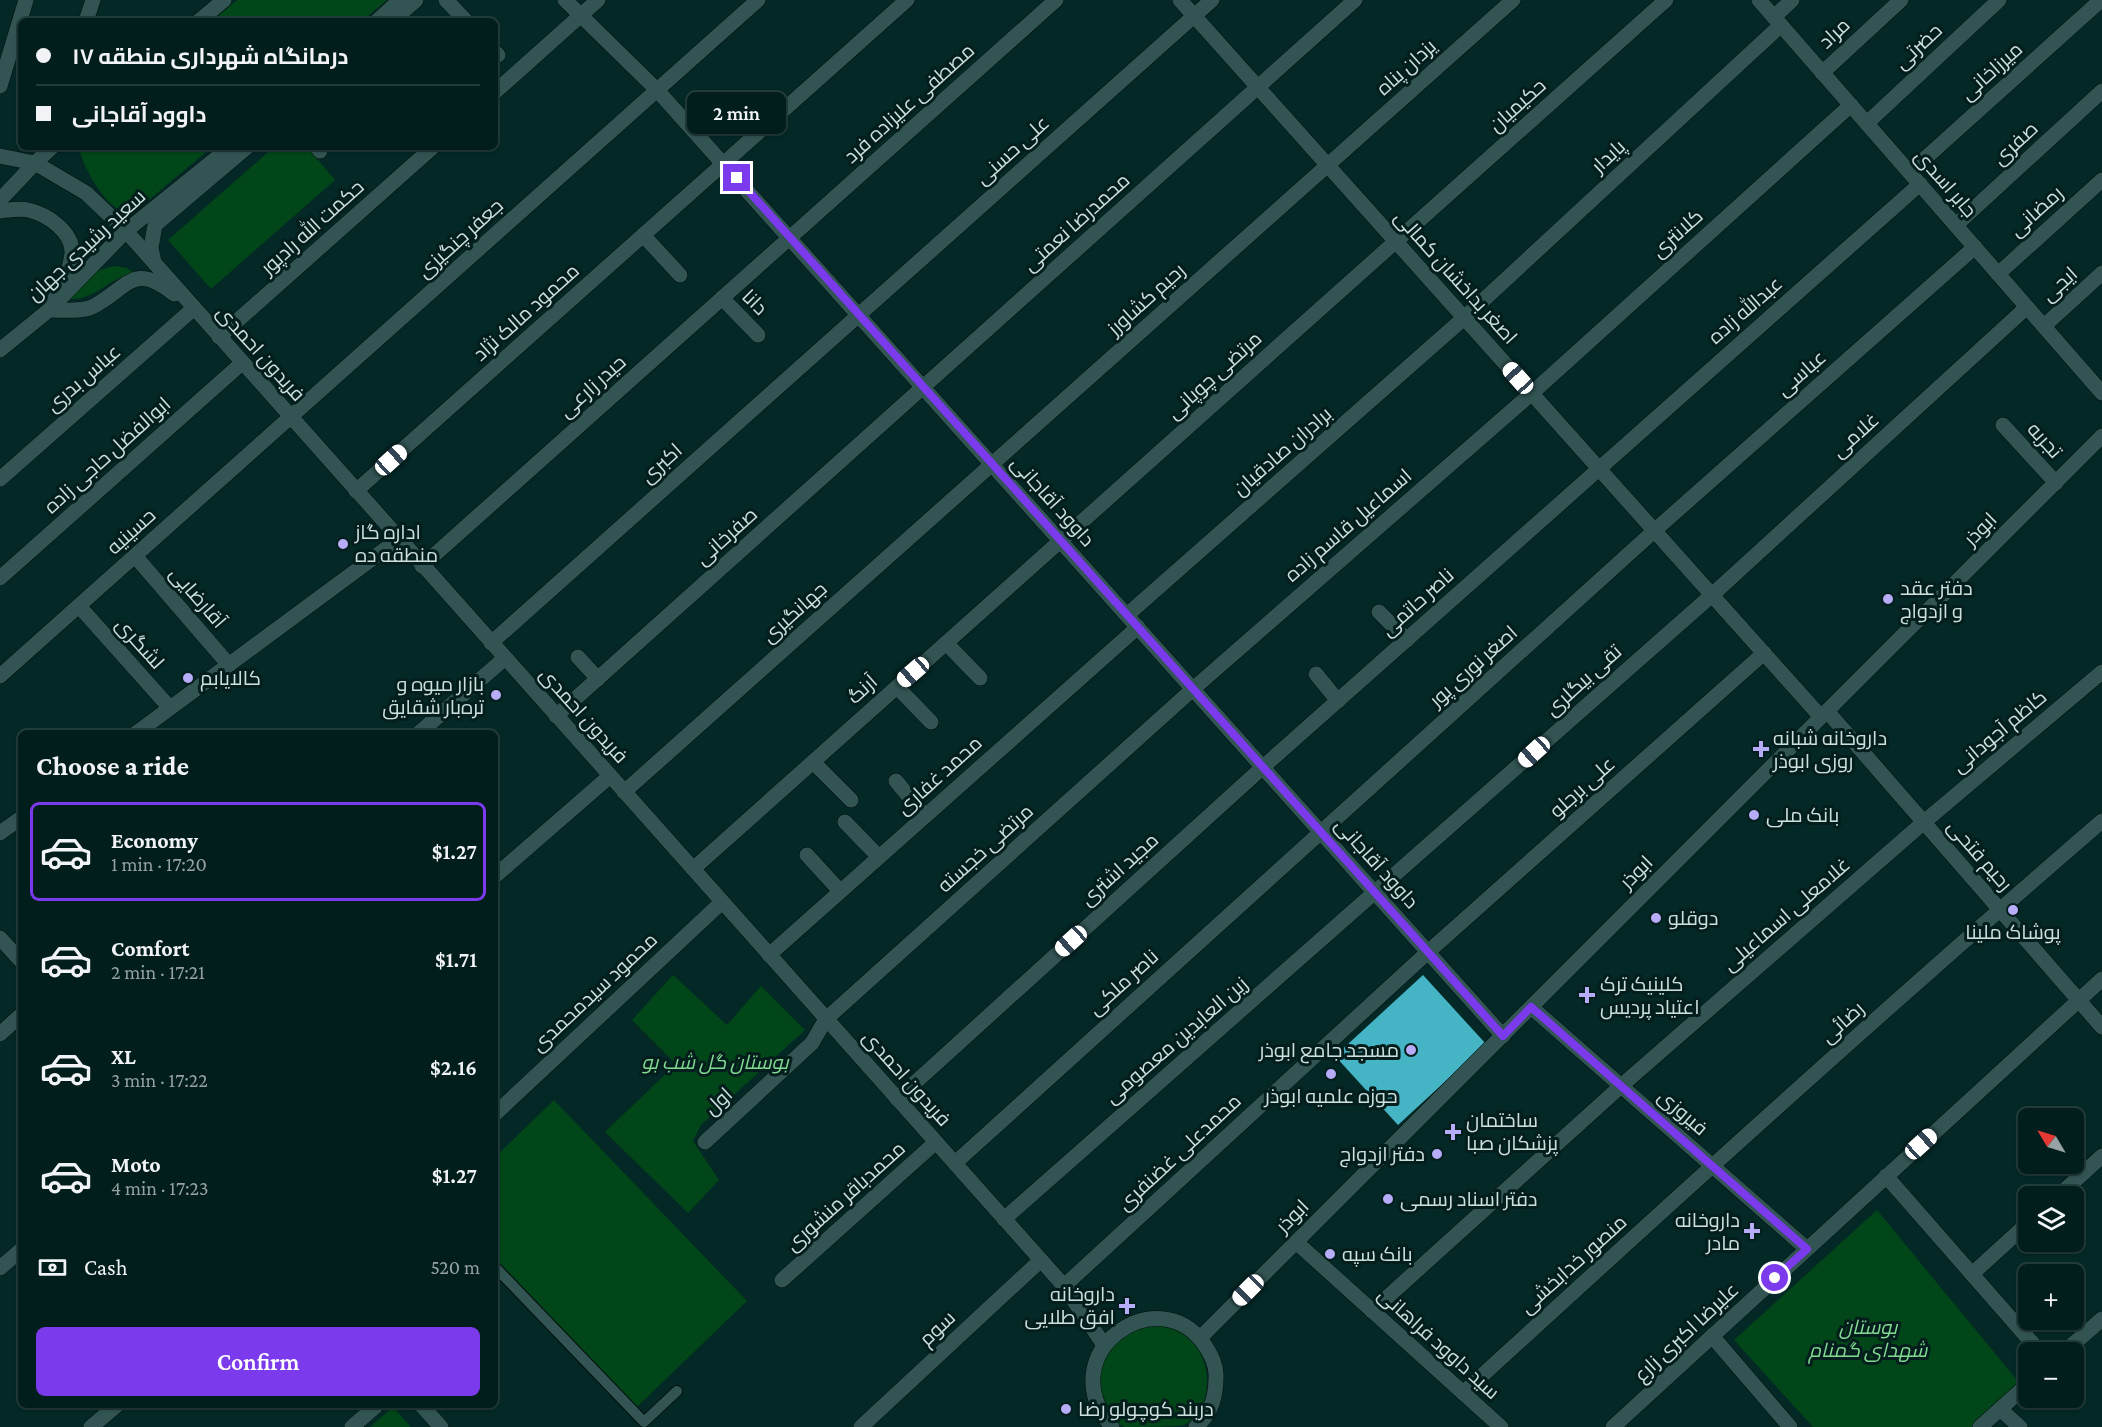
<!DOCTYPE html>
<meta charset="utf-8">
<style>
body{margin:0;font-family:"Crimson Pro",Cairo,serif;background:#0c2725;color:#f1f3f6;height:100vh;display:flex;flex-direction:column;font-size:22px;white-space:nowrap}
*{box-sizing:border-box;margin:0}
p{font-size:20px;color:#96a2a3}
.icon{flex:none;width:33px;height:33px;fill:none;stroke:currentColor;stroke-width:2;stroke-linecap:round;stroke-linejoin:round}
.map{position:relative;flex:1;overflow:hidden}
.side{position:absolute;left:18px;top:730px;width:480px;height:678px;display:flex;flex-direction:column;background:#021e1c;border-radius:9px;box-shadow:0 2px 4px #0004,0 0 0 2px #233c3b}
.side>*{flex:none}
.top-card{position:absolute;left:18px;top:18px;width:480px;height:132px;border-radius:9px;box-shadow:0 2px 4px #0004,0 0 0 2px #233c3b;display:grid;align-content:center;height:132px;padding:0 18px;background:#021e1c}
.needle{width:39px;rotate:308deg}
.tools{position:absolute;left:2018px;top:1108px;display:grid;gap:12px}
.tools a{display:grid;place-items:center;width:66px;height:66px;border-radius:9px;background:#021e1c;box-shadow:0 2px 4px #0004,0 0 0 2px #233c3b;font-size:30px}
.end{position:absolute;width:27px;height:27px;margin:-14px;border:8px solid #7c3aed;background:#fff;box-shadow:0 0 0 3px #fff}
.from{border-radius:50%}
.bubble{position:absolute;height:42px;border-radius:9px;background:#021e1c;box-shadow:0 2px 4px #0004,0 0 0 2px #233c3b;font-size:20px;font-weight:600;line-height:42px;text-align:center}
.car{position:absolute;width:18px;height:36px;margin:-18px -9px;border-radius:8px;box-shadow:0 0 4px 2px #0007;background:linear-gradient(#fff 24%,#345 0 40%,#fff 0 76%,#345 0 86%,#fff 0)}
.top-card b{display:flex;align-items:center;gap:21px;height:57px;font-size:22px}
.top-card b+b{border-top:2px solid #233c3b}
.top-card i{width:15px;height:15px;background:#f1f3f6}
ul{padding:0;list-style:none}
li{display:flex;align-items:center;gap:18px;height:99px;margin:0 12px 9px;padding:0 6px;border:3px solid transparent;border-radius:9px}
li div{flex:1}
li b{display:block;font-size:22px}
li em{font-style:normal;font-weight:600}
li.active{border-color:#7c3aed}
li>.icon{width:54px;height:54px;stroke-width:1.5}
h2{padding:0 18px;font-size:27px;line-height:72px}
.pay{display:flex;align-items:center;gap:15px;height:66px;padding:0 18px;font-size:22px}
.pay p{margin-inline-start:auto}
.button{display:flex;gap:12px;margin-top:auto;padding:12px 18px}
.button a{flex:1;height:69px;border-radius:9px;background:#7c3aed;color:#fff;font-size:24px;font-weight:600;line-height:69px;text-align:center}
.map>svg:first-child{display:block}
</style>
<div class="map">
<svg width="2102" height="1427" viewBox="0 0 2102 1427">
<rect width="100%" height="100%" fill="#032826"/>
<g fill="#004618">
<path d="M 237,0 L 387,0 L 362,21 L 212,21 Z"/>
<path d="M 79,147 L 212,147 L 144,204 C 137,209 130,212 121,210 C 104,205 81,164 79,147 Z"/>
<path d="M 274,147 L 307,147 L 335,180 L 211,289 L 168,240 Z"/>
<path d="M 114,266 L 127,268 L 135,274 C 107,277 96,301 69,299 L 96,271 Z"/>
<path d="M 673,975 L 727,1025 L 761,986 L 805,1030 L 701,1125 L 693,1141 L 719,1180 L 688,1213 L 605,1132 L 676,1064 L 632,1020 Z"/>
<path d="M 554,1100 L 747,1301 L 637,1407 L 495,1258 L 495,1157 Z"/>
<path d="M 1877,1210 L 2021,1385 L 1973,1427 L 1813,1427 L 1734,1340 Z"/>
<path d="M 1154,1325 C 1160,1326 1167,1327 1173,1329 C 1202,1340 1213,1373 1204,1401 C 1201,1410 1193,1421 1184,1425 C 1180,1427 1131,1427 1125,1427 C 1122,1426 1116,1422 1114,1419 C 1104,1409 1103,1399 1101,1386 C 1098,1347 1118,1332 1154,1325 Z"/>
<path d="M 393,1407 L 411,1427 L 370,1427 Z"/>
</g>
<path fill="#45b4c5" d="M 1423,975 L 1486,1044 L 1398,1125 L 1335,1056 Z"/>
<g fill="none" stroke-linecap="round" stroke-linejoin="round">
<defs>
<path id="lane" d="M 495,1267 L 644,1422 L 677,1391"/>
<g id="street">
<path d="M 446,0 L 466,21"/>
<path d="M 1774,17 L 1792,0"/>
<path d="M 86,21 L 93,0"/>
<path d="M 199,21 L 224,0"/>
<path d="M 495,52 L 498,55"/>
<path d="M 1822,73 L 1901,0"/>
<path d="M 0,86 L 26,0"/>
<path d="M 495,92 L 598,0"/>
<path d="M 1867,123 L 1999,0"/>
<path d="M 317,147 L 320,151"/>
<path d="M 35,163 L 52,147"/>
<path d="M 1910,172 L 2101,0"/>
<path d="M 1956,225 L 2102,91"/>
<path d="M 643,235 L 680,275"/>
<path d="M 1998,274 L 2102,180"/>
<path d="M 722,298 L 758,335"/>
<path d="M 2044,326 L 2102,273"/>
<path d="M 219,337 L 433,147"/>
<path d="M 2003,425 L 2056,483"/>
<path d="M 0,479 L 193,309"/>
<path d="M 356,491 L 907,0"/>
<path d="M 135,556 L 229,665"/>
<path d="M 422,566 L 1056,0"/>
<path d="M 0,578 L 242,363"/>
<path d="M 79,606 L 170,708"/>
<path d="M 1379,612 L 1407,640"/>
<path d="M 1127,615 L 1464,318 L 1781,25"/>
<path d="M 491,643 L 1212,0"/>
<path d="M 946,643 L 980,678"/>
<path d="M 578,657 L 598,679"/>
<path d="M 1316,674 L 1338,701"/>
<path d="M 0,676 L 758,0"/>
<path d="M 897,687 L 931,722"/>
<path d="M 556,716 L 1355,0"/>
<path d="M 135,734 L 399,539"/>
<path d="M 418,734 L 505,658"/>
<path d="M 813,762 L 851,800"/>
<path d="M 896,781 L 925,816"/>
<path d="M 624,792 L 1513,0"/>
<path d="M 845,822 L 879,857"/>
<path d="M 0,833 L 21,818"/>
<path d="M 807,855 L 840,891"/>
<path d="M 693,869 L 1666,0"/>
<path d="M 495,876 L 610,776"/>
<path d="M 769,955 L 1138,627"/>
<path d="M 1531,1007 L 1807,1249"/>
<path d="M 0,1034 L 21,1015"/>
<path d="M 897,1099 L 1263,767 L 1920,184"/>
<path d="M 495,1114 L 722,902"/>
<path d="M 705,1142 L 812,1043 L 826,1019 L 1193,689 L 1532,393 L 1851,105"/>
<path d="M 955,1163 L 1654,531 L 1975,247"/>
<path d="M 1886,1176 L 2041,1353"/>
<path d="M 2057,1197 L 2102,1156"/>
<path d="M 1004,1219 L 1712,595 L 2027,307"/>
<path d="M 0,1268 L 21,1250"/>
<path d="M 1972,1274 L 2028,1223"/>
<path d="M 782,1280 L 936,1142"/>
<path d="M 1064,1286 L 1428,952 L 1764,653"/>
<path d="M 1372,1311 L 1621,1086 L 1924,822 L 2102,672"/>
<path d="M 1712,1336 L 1790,1427"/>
<path d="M 2063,1353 L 2102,1319"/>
<path d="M 1463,1393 C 1674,1200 1885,1008 2102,821"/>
<path d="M 2000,1409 L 2020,1427"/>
<path d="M 91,1427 L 116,1406"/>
<path d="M 352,1427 L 376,1406"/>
<path d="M 861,1427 L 1041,1260"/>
<path d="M 1613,1427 L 2102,979"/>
<path d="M 1980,1427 L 2028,1384"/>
</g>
<g id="secondary">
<path d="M 565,0 L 657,90 L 1503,1036"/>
<path d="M 1180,0 L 1821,717"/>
<path d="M 1759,0 L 2102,393"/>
<path d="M 377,21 L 399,1"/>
<path d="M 392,21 L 416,0"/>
<path d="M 0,156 L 35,163 L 86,193 L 126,231 L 1064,1286 L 1104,1345"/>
<path d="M 0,200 L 35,163"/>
<path d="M 0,211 C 9,210 20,208 28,210 C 47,214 73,232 72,253 C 70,273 58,292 49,310 C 63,310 80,312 92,307 C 127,290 132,260 174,294"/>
<path d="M 154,262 L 151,248 L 155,225 L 247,147"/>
<path d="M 0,350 L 49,310 L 126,231 L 230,147"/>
<path d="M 1827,711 L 2102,1027"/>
<path d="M 0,938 L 21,961"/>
<path d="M 1296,1242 L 1501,1427"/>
<path d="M 1200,1338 L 2102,436"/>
<path d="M 422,1406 L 441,1427"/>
<path d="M 1112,1427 C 1049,1353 1158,1278 1204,1344 C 1211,1354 1217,1366 1216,1378 C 1216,1397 1211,1414 1196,1427"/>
</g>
</defs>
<use href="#lane" stroke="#00100e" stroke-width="12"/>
<use href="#street" stroke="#00100e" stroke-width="16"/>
<use href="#secondary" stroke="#00100e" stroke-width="16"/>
<use href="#lane" stroke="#325553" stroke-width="10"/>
<use href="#street" stroke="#325553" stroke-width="15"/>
<use href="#secondary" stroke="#325553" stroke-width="15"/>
</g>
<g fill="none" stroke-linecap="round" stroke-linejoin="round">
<path stroke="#7c3aed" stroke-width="8" d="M 737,178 L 1503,1036 L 1531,1007 L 1807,1249 L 1775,1278"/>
</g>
<g fill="#b6acf8" stroke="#031e1c" stroke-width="2">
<circle cx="343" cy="544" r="6"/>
<circle cx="1888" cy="599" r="6"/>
<circle cx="188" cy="678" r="6"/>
<circle cx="496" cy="695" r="6"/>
<path d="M1758 740h6v6h6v6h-6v6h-6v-6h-6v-6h6z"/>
<circle cx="1754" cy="815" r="6"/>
<circle cx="2013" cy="910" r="6"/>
<circle cx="1656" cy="918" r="6"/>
<path d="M1584 986h6v6h6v6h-6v6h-6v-6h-6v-6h6z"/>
<circle cx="1411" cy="1050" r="6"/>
<circle cx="1331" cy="1074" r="6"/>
<path d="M1450 1123h6v6h6v6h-6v6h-6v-6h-6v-6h6z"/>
<circle cx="1437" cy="1154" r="6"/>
<circle cx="1388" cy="1199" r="6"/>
<path d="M1749 1222h6v6h6v6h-6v6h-6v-6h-6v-6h6z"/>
<circle cx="1330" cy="1254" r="6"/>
<path d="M1124 1297h6v6h6v6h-6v6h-6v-6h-6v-6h6z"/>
<circle cx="1066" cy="1409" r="6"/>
</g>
<g text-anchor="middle" stroke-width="6" stroke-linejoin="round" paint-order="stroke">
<g font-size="20" fill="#cde0de" stroke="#031e1c">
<text transform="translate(1834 33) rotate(-43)" y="7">مراد</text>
<text transform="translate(1918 46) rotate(-43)" y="7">حضرتی</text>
<text transform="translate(1406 67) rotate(-42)" y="7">یزدان پناه</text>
<text transform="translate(1991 71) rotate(-42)" y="7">میرزاخانی</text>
<text transform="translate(909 103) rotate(-42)" y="7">مصطفی علیزاده فرد</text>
<text transform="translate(1517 105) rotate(-42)" y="7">حکیمیان</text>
<text transform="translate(2015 143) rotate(-43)" y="7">صفری</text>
<text transform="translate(1012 150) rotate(-42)" y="7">علی حسنی</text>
<text transform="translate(1608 156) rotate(-43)" y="7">پایدار</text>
<text transform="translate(1946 183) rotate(49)" y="7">جابر اسدی</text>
<text transform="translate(2036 211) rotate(-42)" y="7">رمضانی</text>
<text transform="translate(1076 222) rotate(-42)" y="7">محمدرضا نعمتی</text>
<text transform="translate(312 227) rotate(-42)" y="7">حکمت الله رادپور</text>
<text transform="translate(1677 233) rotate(-42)" y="7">کلانتری</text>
<text transform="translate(460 238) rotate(-42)" y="7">جعفر چنگیزی</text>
<text transform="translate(86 245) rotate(-43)" y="7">سعید رشیدی جهان</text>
<text transform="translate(1456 277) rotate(48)" y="7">اصغر بداخشان کمالی</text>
<text transform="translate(2059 284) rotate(-42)" y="7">ایجی</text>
<text transform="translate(1146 299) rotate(-42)" y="7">رحیم کشاورز</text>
<text transform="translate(755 302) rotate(45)" y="7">دانا</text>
<text transform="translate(1745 310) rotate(-41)" y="7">عبدالله زاده</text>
<text transform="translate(526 312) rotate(-42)" y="7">محمود مالک نژاد</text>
<text transform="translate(261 353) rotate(48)" y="7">فریدون احمدی</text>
<text transform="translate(1801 373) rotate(-41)" y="7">عباسی</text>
<text transform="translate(1214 375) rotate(-42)" y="7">مرتضی چوپانی</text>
<text transform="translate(83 378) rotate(-41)" y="7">عباس بدری</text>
<text transform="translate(592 386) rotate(-42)" y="7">حیدر زارعی</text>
<text transform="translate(1855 435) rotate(-42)" y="7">غلامی</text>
<text transform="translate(2045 440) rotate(48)" y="7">تجربه</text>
<text transform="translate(1282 451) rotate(-41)" y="7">برادران صادقیان</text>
<text transform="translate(107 455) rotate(-42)" y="7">ابوالفضل حاجی زاده</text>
<text transform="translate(661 463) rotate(-42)" y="7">اکبری</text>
<text transform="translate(1053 501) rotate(48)" y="7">داوود آقاجانی</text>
<text transform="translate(1348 525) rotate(-41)" y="7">اسماعیل قاسم زاده</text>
<text transform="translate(1980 529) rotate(-45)" y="7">ابوذر</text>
<text transform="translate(131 531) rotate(-42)" y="7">حسینیه</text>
<text transform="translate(726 536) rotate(-42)" y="7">صفرخانی</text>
<text transform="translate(198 597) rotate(49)" y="7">آقارضایی</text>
<text transform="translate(1417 602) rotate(-42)" y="7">ناصر حاتمی</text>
<text transform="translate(794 612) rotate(-42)" y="7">جهانگیری</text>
<text transform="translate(140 643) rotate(48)" y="7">لشگری</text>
<text transform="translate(1473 666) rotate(-42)" y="7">اصغر نوری پور</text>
<text transform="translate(1583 680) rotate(-42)" y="7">تقی بیگلری</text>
<text transform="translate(862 689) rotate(-42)" y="7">آرنگ</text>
<text transform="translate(584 715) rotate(48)" y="7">فریدون احمدی</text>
<text transform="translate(1999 731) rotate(-40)" y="7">کاظم آجودانی</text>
<text transform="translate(939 775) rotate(-42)" y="7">محمد غفاری</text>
<text transform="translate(1582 787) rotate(-42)" y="7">علی برجلو</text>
<text transform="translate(985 848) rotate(-42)" y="7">مرتضی خجسته</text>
<text transform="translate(1980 855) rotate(49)" y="7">رحیم فتحی</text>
<text transform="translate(1377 863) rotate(48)" y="7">داوود آقاجانی</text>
<text transform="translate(1119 869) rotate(-42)" y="7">مجید اشتری</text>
<text transform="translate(1636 872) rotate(-45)" y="7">ابوذر</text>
<text transform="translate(1786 914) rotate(-41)" y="7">غلامعلی اسماعیلی</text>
<text transform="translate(1123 982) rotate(-42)" y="7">ناصر ملکی</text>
<text transform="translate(594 992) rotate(-43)" y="7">محمود سیدمحمدی</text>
<text transform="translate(1842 1022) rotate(-42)" y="7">رضائی</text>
<text transform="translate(1176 1040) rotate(-41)" y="7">زین العابدین معصومی</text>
<text transform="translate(907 1078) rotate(48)" y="7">فریدون احمدی</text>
<text transform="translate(718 1101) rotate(-43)" y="7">اول</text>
<text transform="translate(1683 1112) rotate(41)" y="7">فیروزی</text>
<text transform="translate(1179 1152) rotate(-43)" y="7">محمدعلی غضنفری</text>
<text transform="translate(845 1196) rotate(-42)" y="7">محمدباقر منشوری</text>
<text transform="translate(1292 1216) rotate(-45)" y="7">ابوذر</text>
<text transform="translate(1573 1264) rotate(-42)" y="7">منصور خدابخشی</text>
<text transform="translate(937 1328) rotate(-43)" y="7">سوم</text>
<text transform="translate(1686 1332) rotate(-43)" y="7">علیرضا اکبری زارع</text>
<text transform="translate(1439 1343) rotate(42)" y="7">سید داوود فراهانی</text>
</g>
<g font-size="20" fill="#cde0de" stroke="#031e1c" text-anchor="start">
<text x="355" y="539">اداره گاز<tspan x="355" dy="23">منطقه ده</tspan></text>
<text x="1900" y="595">دفتر عقد<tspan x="1900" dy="23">و ازدواج</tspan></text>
<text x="200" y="685">کالایابم</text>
<text x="484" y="691" text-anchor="end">بازار میوه و<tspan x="484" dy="23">تره‌بار شقایق</tspan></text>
<text x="1773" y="745">داروخانه شبانه<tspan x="1773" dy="23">روزی ابوذر</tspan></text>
<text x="1766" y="822">بانک ملی</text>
<text x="1668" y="925">دوقلو</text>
<text x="2013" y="939" text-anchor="middle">پوشاک ملینا</text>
<text x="1600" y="991">کلینیک ترک<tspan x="1600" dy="23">اعتیاد پردیس</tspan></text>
<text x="1399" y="1057" text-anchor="end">مسجد جامع ابوذر</text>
<text x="1331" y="1103" text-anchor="middle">حوزه علمیه ابوذر</text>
<text x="1466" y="1127">ساختمان<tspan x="1466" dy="23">پزشکان صبا</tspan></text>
<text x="1425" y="1161" text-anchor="end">دفتر ازدواج</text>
<text x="1400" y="1206">دفتر اسناد رسمی</text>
<text x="1740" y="1227" text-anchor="end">داروخانه<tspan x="1740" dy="23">مادر</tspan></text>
<text x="1342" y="1261">بانک سپه</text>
<text x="1115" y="1301" text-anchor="end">داروخانه<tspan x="1115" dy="23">افق طلایی</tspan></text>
<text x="1078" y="1416">دربند کوچولو رضا</text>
</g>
<g font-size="20" font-style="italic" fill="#82d991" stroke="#031e1c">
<text x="715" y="1069">بوستان گل شب بو</text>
<text x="1868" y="1334">بوستان<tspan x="1868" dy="23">شهدای گمنام</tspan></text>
</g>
</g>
</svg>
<div class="tools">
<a><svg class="needle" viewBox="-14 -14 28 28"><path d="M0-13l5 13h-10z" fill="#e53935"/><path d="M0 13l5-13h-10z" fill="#96a2a3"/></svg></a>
<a><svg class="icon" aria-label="layers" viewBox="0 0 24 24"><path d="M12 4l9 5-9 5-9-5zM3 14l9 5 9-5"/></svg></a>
<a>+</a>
<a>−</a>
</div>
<i class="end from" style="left:1775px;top:1278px"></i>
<i class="end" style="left:737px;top:178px"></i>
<div class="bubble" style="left:687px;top:92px;width:99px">2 min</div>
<i class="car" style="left:1518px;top:378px;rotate:318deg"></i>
<i class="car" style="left:391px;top:460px;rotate:48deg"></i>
<i class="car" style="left:913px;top:672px;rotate:229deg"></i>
<i class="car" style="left:1534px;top:752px;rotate:228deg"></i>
<i class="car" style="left:1071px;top:941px;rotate:228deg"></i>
<i class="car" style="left:1921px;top:1144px;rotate:48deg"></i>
<i class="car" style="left:1248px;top:1290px;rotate:225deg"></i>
<div class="top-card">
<b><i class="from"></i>درمانگاه شهرداری منطقه ۱۷</b>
<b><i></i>داوود آقاجانی</b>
</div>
<section class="side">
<h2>Choose a ride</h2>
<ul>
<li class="active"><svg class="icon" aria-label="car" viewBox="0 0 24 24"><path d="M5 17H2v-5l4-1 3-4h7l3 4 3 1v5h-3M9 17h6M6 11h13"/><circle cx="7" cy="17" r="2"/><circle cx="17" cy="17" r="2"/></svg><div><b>Economy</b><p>1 min · 17:20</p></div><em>$1.27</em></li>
<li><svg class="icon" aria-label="car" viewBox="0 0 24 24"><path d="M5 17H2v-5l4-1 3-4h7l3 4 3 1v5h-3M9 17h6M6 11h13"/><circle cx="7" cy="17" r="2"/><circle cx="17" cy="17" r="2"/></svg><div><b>Comfort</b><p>2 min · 17:21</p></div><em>$1.71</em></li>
<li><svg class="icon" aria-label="car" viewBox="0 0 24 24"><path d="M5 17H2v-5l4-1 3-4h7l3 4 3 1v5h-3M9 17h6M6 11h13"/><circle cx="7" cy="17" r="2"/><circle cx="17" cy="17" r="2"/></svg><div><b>XL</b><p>3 min · 17:22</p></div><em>$2.16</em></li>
<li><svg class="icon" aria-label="car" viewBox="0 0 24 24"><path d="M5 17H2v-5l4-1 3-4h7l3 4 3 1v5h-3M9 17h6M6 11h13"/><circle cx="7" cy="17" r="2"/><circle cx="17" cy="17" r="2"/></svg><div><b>Moto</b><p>4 min · 17:23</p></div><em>$1.27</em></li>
</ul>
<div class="pay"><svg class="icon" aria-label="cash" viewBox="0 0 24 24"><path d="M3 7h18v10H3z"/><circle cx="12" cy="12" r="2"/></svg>Cash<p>520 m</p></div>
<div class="button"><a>Confirm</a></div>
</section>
</div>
